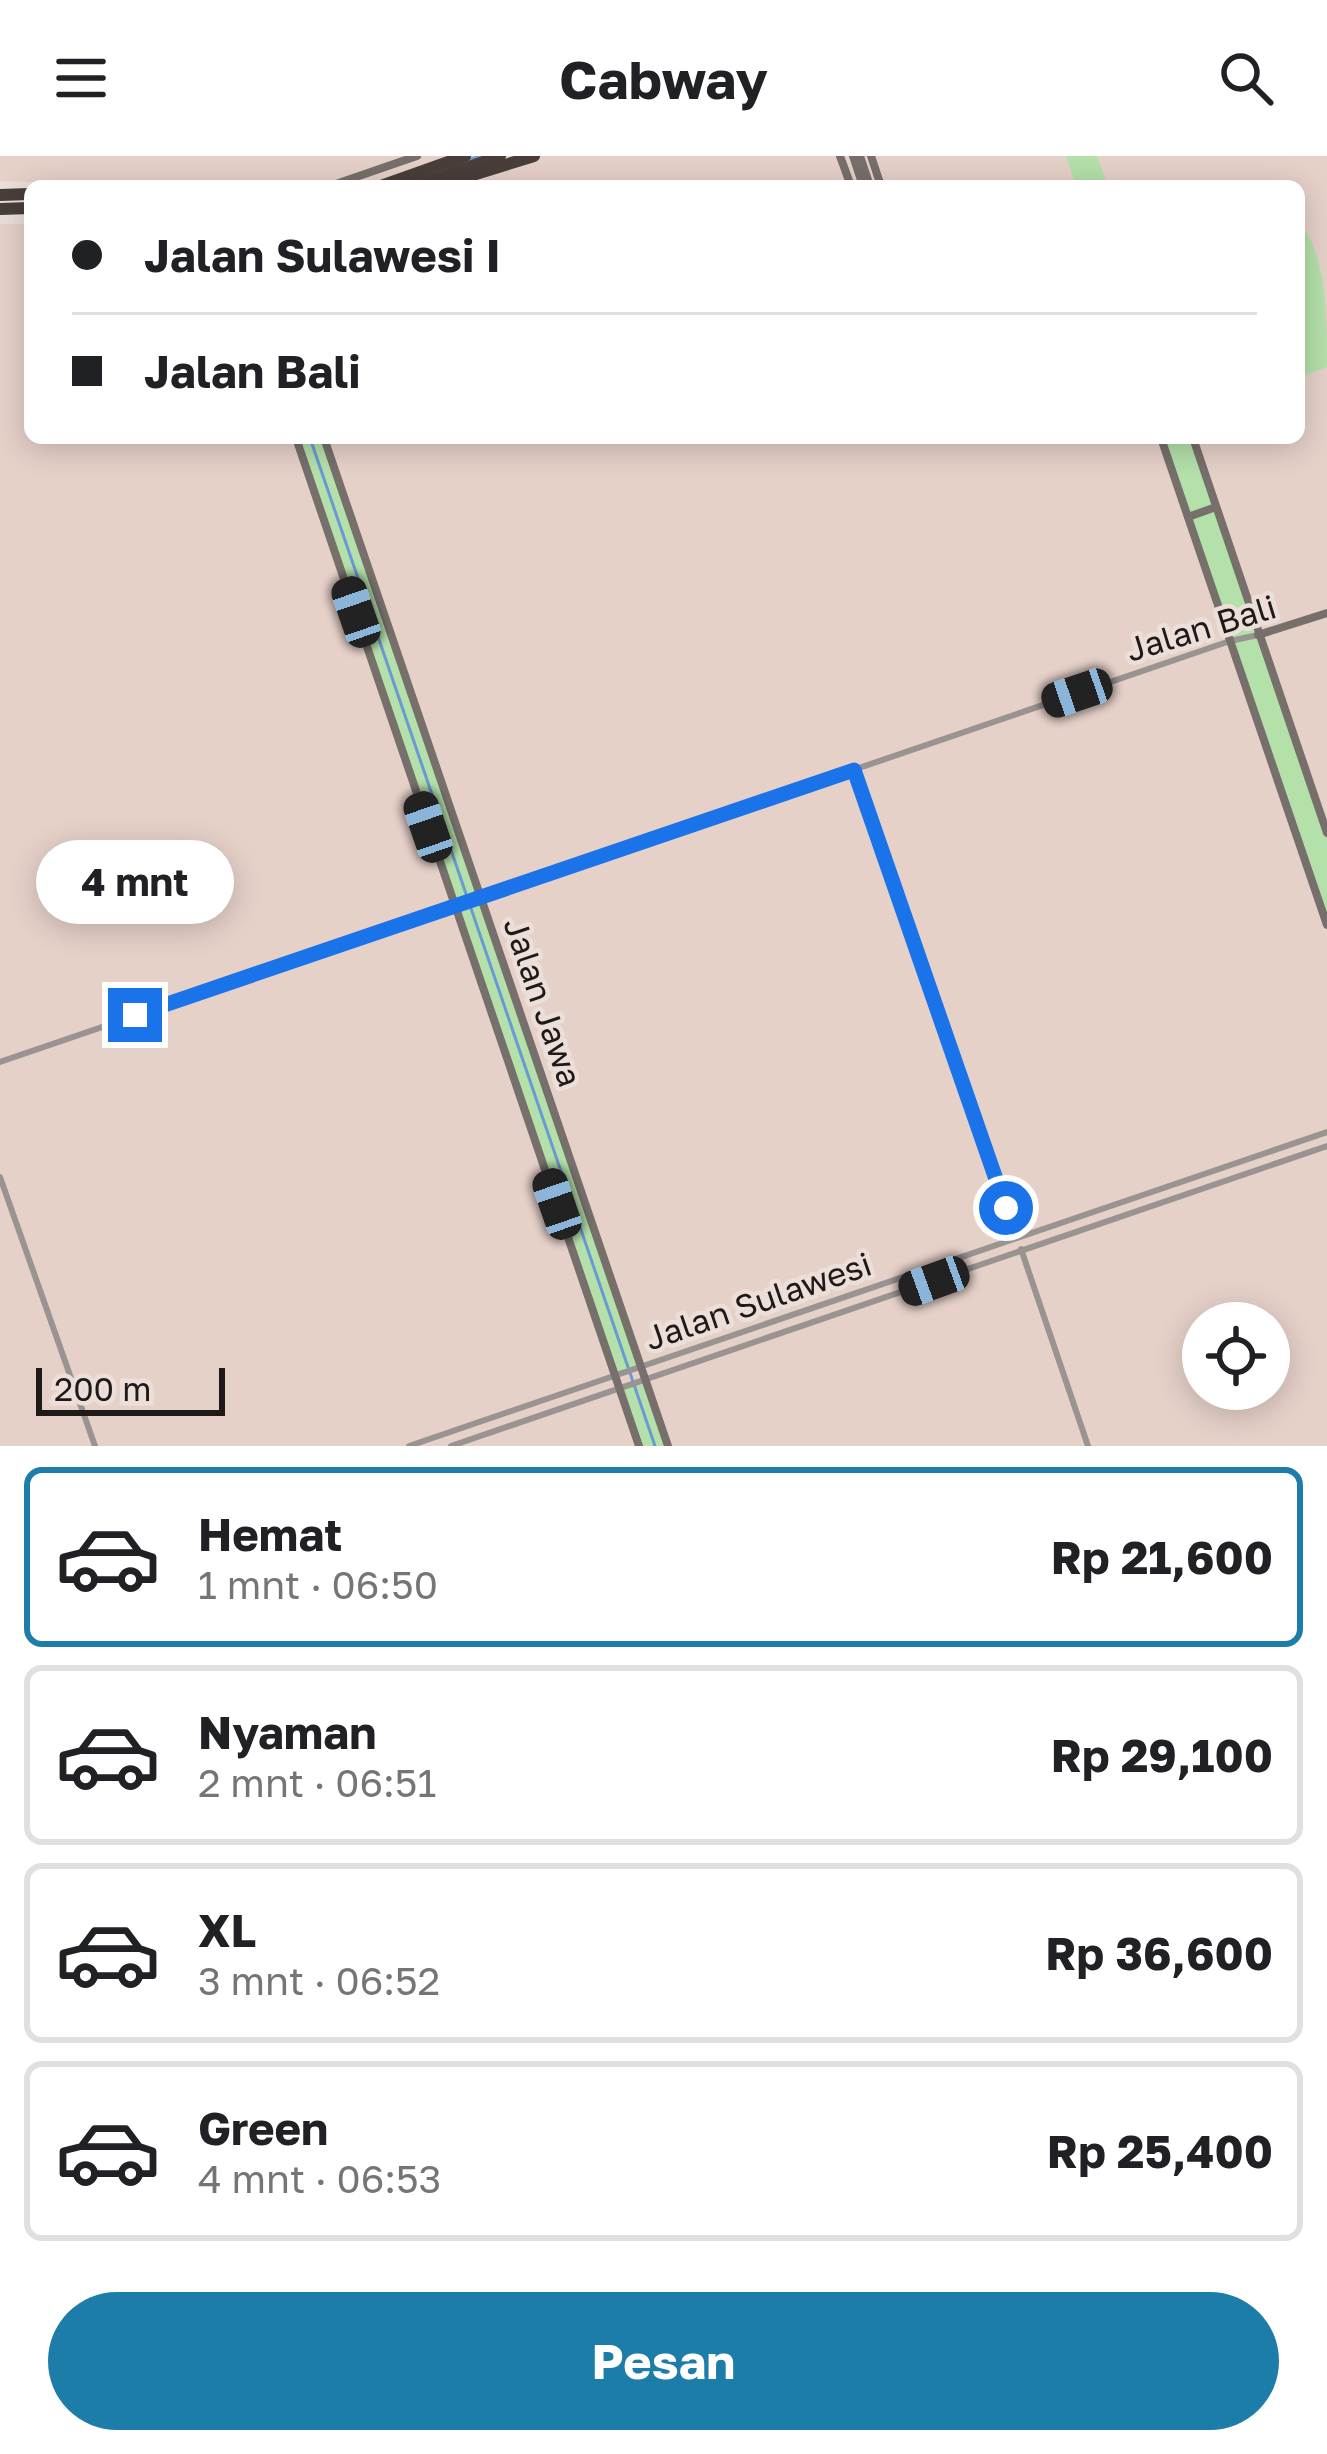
<!DOCTYPE html>
<html lang="id">
<meta charset="utf-8">
<style>
body{margin:0;font-family:"Golos Text",sans-serif;background:#f6f6f6;color:#202124;height:100vh;display:flex;flex-direction:column;font-size:45px;white-space:nowrap}
*{box-sizing:border-box;margin:0}
p{font-size:39px;color:#757577}
.icon{flex:none;width:66px;height:66px;fill:none;stroke:currentColor;stroke-width:2;stroke-linecap:round;stroke-linejoin:round}
.map{position:relative;height:1290px;overflow:hidden}
.side{display:flex;flex-direction:column;background:#fff;flex:1}
.side>*{flex:none}
.banner{position:absolute;left:24px;top:24px;width:1281px;height:264px;border-radius:18px;box-shadow:0 6px 30px #0003;display:grid;align-content:center;height:264px;padding:0 48px;background:#fff}
.tools{position:absolute;left:1182px;top:1146px;display:grid;gap:24px}
.tools a{display:grid;place-items:center;width:108px;height:108px;border-radius:50%;background:#fff;box-shadow:0 6px 30px #0003;font-size:60px}
.scale{position:absolute;left:36px;bottom:30px;width:189px;box-sizing:border-box;padding-left:12px;border:6px solid #1f1a18;border-top:0;font-size:33px;line-height:42px;white-space:nowrap;color:#1f1a18;-webkit-text-stroke:9px #ecdfda;paint-order:stroke}
.end{position:absolute;width:54px;height:54px;margin:-27px;border:15px solid #1a73e8;background:#fff;box-shadow:0 0 0 6px #fff}
.from{border-radius:50%}
.bubble{position:absolute;height:84px;border-radius:42px;background:#fff;box-shadow:0 6px 30px #0003;font-size:39px;font-weight:700;line-height:84px;text-align:center}
.car{position:absolute;width:36px;height:72px;margin:-36px -18px;border-radius:15px;box-shadow:0 0 9px 3px #0007;background:linear-gradient(#222 24%,#8ab4d8 0 40%,#222 0 76%,#8ab4d8 0 86%,#222 0)}
.banner b{display:flex;align-items:center;gap:42px;height:114px;font-size:45px}
.banner b+b{border-top:3px solid #e0e0e0}
.banner i{width:30px;height:30px;background:#202124}
ul{padding:21px 0 0;list-style:none}
li{display:flex;align-items:center;gap:36px;height:180px;margin:0 24px 18px;padding:0 24px;border:6px solid #e0e0e0;border-radius:18px}
li div{flex:1}
li b{display:block;font-size:45px}
li em{font-style:normal;font-weight:700}
li.on{border-color:#1c7da9}
li>.icon{width:108px;height:108px;stroke-width:1.5}
.button{display:flex;gap:24px;margin-top:auto;padding:24px 48px}
.button a{flex:1;height:138px;border-radius:72px;background:#1c7da9;color:#fff;font-size:48px;font-weight:700;line-height:138px;text-align:center}
header{display:flex;justify-content:space-between;align-items:center;height:156px;padding:0 48px;background:#fff;font-size:54px;font-weight:700}
.map>svg:first-child{display:block}
</style>
<header><svg class="icon" aria-label="menu" viewBox="0 0 24 24"><path d="M4 6h16M4 12h16M4 18h16"/></svg>Cabway<svg class="icon" aria-label="search" viewBox="0 0 24 24"><circle cx="10" cy="10" r="6"/><path d="M15 15l6 6"/></svg></header>
<div class="map">
<svg width="1327" height="1290" viewBox="0 0 1327 1290">
<rect width="100%" height="100%" fill="#ecdfda"/>
<path fill="#e6d1c9" fill-rule="evenodd" d="M 0,0 L 1327,0 L 1327,1290 L 0,1290 L 0,68 L 30,68 L 30,282 L 1299,282 L 1299,30 L 154,30 L 0,25 ZM 1203,1167 L 1269,1167 L 1269,1233 L 1203,1233 Z"/>
<g fill="#b4e0a9">
<path d="M 1066,0 L 1097,0 L 1108,30 L 1076,30 Z"/>
<path d="M 1299,66 C 1327,98 1327,164 1327,211 L 1299,221 Z"/>
<path d="M 296,282 L 324,282 L 642,1210 L 616,1219 Z"/>
<path d="M 1161,282 L 1193,282 L 1327,678 L 1327,770 Z"/>
<path d="M 647,1224 L 668,1290 L 639,1290 L 620,1233 Z"/>
</g>
<g fill="none" stroke-linecap="round" stroke-linejoin="round">
<g stroke="#6c98d6" stroke-width="3">
<path d="M 468,4 L 480,0"/>
<path d="M 310,282 L 655,1290"/>
</g>
<g stroke="#999492" stroke-width="6">
<path d="M 854,614 L 1016,1081"/>
<path d="M 0,906 L 1230,485 L 1258,479"/>
<path d="M 0,1021 L 95,1290"/>
<path d="M 1021,1093 L 1088,1290"/>
<path d="M 409,1290 L 1327,976"/>
<path d="M 451,1290 L 1327,990"/>
</g>
<g stroke="#766f6b" stroke-width="8">
<path d="M 840,0 L 851,30"/>
<path d="M 853,0 L 863,30"/>
<path d="M 860,0 L 870,30"/>
<path d="M 871,0 L 881,30"/>
<path d="M 330,30 L 417,0"/>
<path d="M 296,282 L 639,1290"/>
<path d="M 324,282 L 668,1290"/>
<path d="M 1161,282 L 1327,769"/>
<path d="M 1193,282 L 1327,677"/>
<path d="M 1188,361 L 1216,351"/>
<path d="M 1258,479 L 1327,457"/>
</g>
<g stroke="#483e3a" stroke-width="12">
<path d="M 381,30 L 465,0"/>
<path d="M 416,30 L 500,0"/>
<path d="M 437,30 L 534,0"/>
<path d="M 0,39 L 30,38"/>
<path d="M 0,53 L 30,52"/>
</g>
</g>
<g fill="none" stroke-linecap="round" stroke-linejoin="round">
<path stroke="#1a73e8" stroke-width="15" d="M 135,859 L 854,614 L 1006,1052"/>
</g>
<g text-anchor="middle" stroke-width="9" stroke-linejoin="round" paint-order="stroke">
<g font-size="33" fill="#1f1a18" stroke="#ecdfda">
<text transform="translate(1201 472) rotate(-17)" y="12">Jalan Bali</text>
<text transform="translate(543 846) rotate(71)" y="12">Jalan Jawa</text>
<text transform="translate(758 1145) rotate(-19)" y="12">Jalan Sulawesi</text>
</g>
</g>
</svg>
<div class="tools">
<a><svg class="icon" aria-label="locate" viewBox="0 0 24 24"><circle cx="12" cy="12" r="6"/><path d="M12 2v4M12 18v4M2 12h4M18 12h4"/></svg></a>
</div>
<div class="scale">200 m</div>
<i class="end from" style="left:1006px;top:1052px"></i>
<i class="end" style="left:135px;top:859px"></i>
<div class="bubble" style="left:36px;top:684px;width:198px">4 mnt</div>
<i class="car" style="left:356px;top:456px;rotate:341deg"></i>
<i class="car" style="left:1077px;top:537px;rotate:251deg"></i>
<i class="car" style="left:428px;top:671px;rotate:341deg"></i>
<i class="car" style="left:557px;top:1048px;rotate:341deg"></i>
<i class="car" style="left:934px;top:1125px;rotate:250deg"></i>
<div class="banner">
<b><i class="from"></i>Jalan Sulawesi I</b>
<b><i></i>Jalan Bali</b>
</div>
</div>
<section class="side">
<ul>
<li class="on"><svg class="icon" aria-label="car" viewBox="0 0 24 24"><path d="M5 17H2v-5l4-1 3-4h7l3 4 3 1v5h-3M9 17h6M6 11h13"/><circle cx="7" cy="17" r="2"/><circle cx="17" cy="17" r="2"/></svg><div><b>Hemat</b><p>1 mnt · 06:50</p></div><em>Rp 21,600</em></li>
<li><svg class="icon" aria-label="car" viewBox="0 0 24 24"><path d="M5 17H2v-5l4-1 3-4h7l3 4 3 1v5h-3M9 17h6M6 11h13"/><circle cx="7" cy="17" r="2"/><circle cx="17" cy="17" r="2"/></svg><div><b>Nyaman</b><p>2 mnt · 06:51</p></div><em>Rp 29,100</em></li>
<li><svg class="icon" aria-label="car" viewBox="0 0 24 24"><path d="M5 17H2v-5l4-1 3-4h7l3 4 3 1v5h-3M9 17h6M6 11h13"/><circle cx="7" cy="17" r="2"/><circle cx="17" cy="17" r="2"/></svg><div><b>XL</b><p>3 mnt · 06:52</p></div><em>Rp 36,600</em></li>
<li><svg class="icon" aria-label="car" viewBox="0 0 24 24"><path d="M5 17H2v-5l4-1 3-4h7l3 4 3 1v5h-3M9 17h6M6 11h13"/><circle cx="7" cy="17" r="2"/><circle cx="17" cy="17" r="2"/></svg><div><b>Green</b><p>4 mnt · 06:53</p></div><em>Rp 25,400</em></li>
</ul>
<div class="button"><a>Pesan</a></div>
</section>
